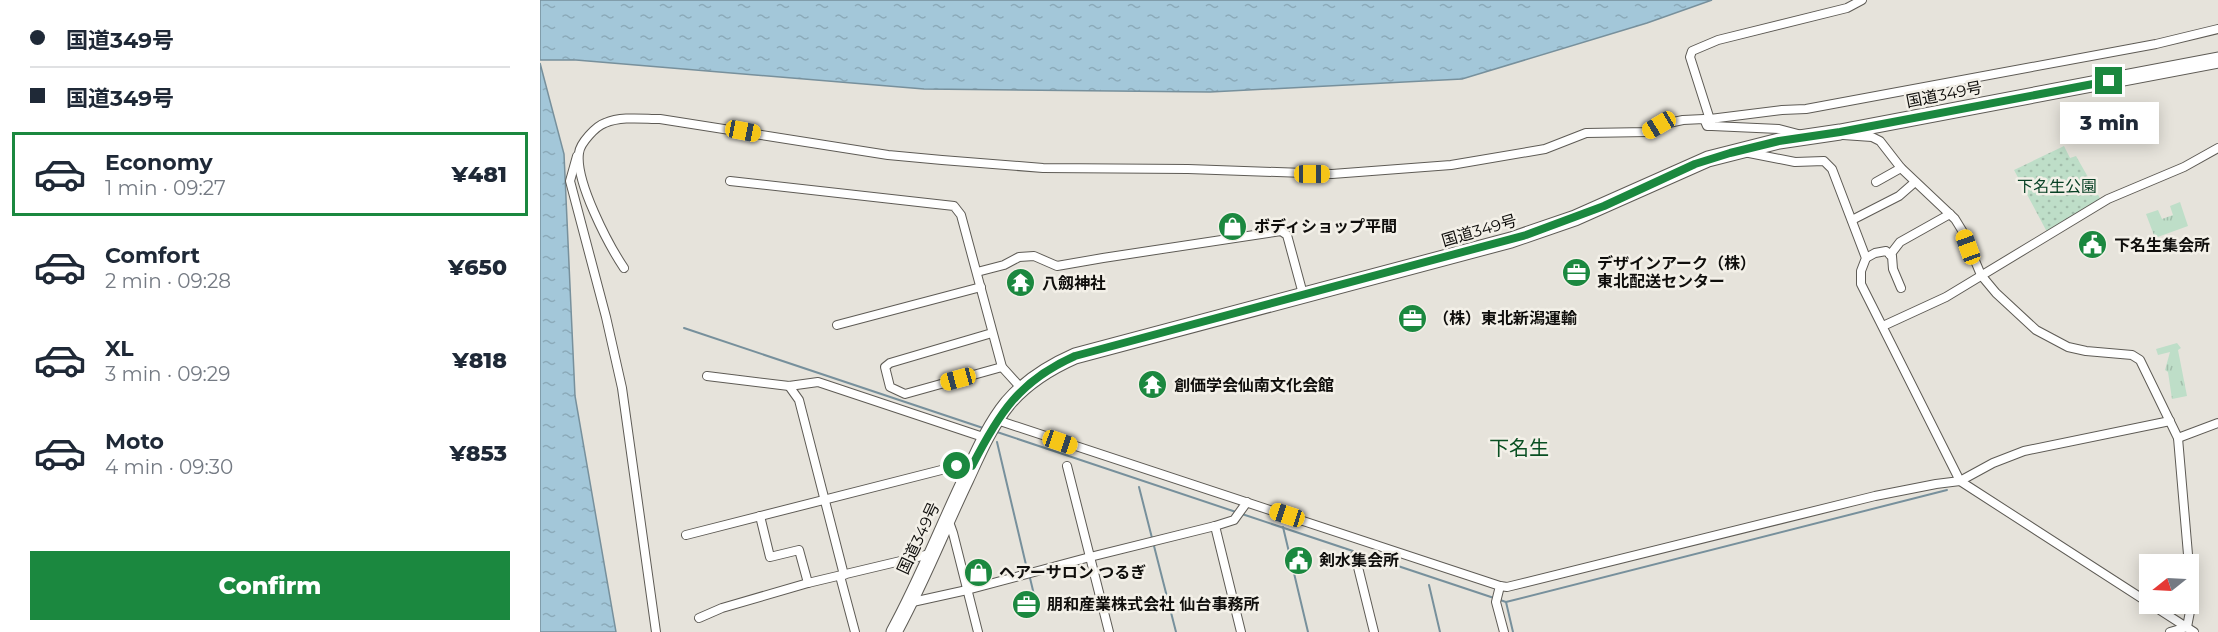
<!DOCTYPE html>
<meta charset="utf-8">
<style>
body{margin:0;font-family:Montserrat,"Noto Sans JP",sans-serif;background:#f2f2f3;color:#1f2937;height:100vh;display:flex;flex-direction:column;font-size:22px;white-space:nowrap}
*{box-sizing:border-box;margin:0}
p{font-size:20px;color:#747a83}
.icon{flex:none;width:33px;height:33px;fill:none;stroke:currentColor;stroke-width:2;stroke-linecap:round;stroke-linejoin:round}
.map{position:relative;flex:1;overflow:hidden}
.details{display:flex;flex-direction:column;background:#fff;width:540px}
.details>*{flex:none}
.guide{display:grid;align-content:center;height:132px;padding:0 30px;background:#fff}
.needle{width:39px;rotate:252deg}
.buttons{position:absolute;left:1599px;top:554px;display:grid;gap:12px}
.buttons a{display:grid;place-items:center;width:60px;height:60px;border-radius:0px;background:#fff;box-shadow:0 3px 15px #0003;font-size:30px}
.end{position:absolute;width:27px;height:27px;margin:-14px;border:8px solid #1b883f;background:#fff;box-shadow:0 0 0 3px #fff}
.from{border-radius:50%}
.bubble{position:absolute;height:42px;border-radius:0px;background:#fff;box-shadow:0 3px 15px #0003;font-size:20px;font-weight:800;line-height:42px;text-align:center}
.car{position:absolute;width:18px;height:36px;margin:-18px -9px;border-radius:8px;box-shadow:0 0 4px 2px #0007;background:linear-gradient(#f5c518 24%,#345 0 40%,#f5c518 0 76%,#345 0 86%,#f5c518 0)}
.guide b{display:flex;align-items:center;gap:21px;height:57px;font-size:22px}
.guide b+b{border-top:2px solid #e0e1e3}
.guide i{width:15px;height:15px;background:#1f2937}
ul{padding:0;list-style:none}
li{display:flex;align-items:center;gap:18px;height:84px;margin:0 12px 9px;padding:0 18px;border:3px solid transparent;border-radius:0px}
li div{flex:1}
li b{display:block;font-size:22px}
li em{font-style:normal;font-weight:800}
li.active{border-color:#1b883f}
li>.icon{width:54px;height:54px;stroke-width:1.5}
.primary-button{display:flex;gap:12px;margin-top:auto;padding:12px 30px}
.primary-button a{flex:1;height:69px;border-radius:0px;background:#1b883f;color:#fff;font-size:24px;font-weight:800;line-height:69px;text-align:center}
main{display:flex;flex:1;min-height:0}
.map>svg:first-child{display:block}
</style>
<main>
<section class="details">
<div class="guide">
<b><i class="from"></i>国道349号</b>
<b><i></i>国道349号</b>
</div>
<ul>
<li class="active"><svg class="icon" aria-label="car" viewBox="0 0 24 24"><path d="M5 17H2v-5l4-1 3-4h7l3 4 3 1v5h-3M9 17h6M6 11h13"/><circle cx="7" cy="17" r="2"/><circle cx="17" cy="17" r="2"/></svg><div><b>Economy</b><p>1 min · 09:27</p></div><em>¥481</em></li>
<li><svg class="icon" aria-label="car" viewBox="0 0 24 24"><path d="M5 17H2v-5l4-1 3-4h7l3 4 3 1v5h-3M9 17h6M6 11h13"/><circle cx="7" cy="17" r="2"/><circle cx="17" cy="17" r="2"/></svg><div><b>Comfort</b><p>2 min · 09:28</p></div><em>¥650</em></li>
<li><svg class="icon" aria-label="car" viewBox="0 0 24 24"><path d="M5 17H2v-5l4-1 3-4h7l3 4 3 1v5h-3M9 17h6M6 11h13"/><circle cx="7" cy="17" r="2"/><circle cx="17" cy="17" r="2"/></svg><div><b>XL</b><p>3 min · 09:29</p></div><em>¥818</em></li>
<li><svg class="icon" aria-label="car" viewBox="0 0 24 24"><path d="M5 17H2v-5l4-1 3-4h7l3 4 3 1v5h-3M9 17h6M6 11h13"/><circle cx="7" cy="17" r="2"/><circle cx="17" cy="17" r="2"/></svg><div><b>Moto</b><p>4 min · 09:30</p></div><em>¥853</em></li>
</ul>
<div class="primary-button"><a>Confirm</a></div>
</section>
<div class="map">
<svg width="1678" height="632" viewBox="0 0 1678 632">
<defs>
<pattern id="grass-tufts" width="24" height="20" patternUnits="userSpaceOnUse" patternTransform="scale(1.5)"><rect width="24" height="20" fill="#bedec8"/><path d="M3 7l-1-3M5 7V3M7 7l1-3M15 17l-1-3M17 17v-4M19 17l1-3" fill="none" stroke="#a2bdab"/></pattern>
<pattern id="park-dots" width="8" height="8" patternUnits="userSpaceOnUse" patternTransform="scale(1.5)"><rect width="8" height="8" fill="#bedec8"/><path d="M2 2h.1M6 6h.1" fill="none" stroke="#a2bdab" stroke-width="1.8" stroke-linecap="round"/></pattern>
<pattern id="water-ripples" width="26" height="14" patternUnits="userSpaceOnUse" patternTransform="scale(1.5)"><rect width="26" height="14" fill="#a3c7d9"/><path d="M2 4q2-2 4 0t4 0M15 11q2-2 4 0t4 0" fill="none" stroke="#8baab9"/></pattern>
</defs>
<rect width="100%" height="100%" fill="#e6e3db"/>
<g fill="url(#grass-tufts)">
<path d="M 1640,202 L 1648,226 L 1615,238 L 1606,214 L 1618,210 L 1622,219 L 1633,215 L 1630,206 Z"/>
<path d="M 1637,343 L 1641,348 L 1638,350 L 1647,396 L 1632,399 L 1628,372 L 1625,370 L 1630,352 L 1618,355 L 1616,349 Z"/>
</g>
<path fill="url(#park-dots)" d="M 1524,146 L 1530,158 L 1536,156 L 1561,200 L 1507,232 L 1474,170 Z"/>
<g fill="url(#water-ripples)" stroke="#77909c" stroke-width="1.5">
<path d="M 0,0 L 1172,0 L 1107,23 L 922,79 L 670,92 L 384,89 L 36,60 L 0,60 Z"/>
<path d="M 0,63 L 24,154 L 35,396 L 76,632 L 0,632 Z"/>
</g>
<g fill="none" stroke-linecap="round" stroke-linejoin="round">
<g stroke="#77909c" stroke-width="2">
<path d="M 144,328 L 443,428"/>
<path d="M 457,432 L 696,512"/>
<path d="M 457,442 L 487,569"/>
<path d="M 599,487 L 612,538"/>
<path d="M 702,514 L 966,602 L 1407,490"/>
<path d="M 743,527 L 768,632"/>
<path d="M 614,546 L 636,632"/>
<path d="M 490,578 L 496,603"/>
<path d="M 889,585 L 900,632"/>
<path d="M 966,602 L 973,632"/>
</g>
<defs>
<g id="street">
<path d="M 1170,119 L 1242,110 L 1266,109 L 1616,44 L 1678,29"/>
<path d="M 1262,135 L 1239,129 L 1172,126 L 1150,57 L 1152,51 L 1178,40 L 1307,8 L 1322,0"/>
<path d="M 1303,135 L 1332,137 L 1340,141 L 1361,168 L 1415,219 L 1423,232 L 1441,275 L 1456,293 L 1496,330 L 1528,347 L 1546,351 L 1592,355 L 1600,360 L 1638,438 L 1652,601 L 1647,627"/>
<path d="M 1204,152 L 1255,162 L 1284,161 L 1292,169 L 1326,258 L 1321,271 L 1321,284 L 1420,481 L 1654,632"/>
<path d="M 37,156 L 30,181 L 66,317 L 82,388 L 116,632"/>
<path d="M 190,181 L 414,206 L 421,215 L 462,367 L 482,389"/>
<path d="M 1336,182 L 1361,168"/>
<path d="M 1312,220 L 1359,196 L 1375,182"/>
<path d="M 1350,255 L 1360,242 L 1410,214"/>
<path d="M 1326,258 L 1335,253 L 1346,251 L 1352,256 L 1353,269 L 1361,288"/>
<path d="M 84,268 C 68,244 35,181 39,153 C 40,143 56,126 65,123 C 82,116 103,119 120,119 L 348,155 L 402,160 L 503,168 L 648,169 L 792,174 L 911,165 L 1005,149 L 1046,133 L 1108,132 L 1119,125 L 1143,120 L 1164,119 L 1167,126 L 1172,126"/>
<path d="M 437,272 L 464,265 L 479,257 L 494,256 L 517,266 L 563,258 L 741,231 L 747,235 L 763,294"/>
<path d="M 297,325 L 441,287"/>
<path d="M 1343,326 L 1406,297 L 1568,199 L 1644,167 L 1678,148"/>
<path d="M 452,333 L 350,363 L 345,367 L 350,387 L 365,394 L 462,367"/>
<path d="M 167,376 L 249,386 L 278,382 L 446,438"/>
<path d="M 249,386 L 259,400 L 304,575"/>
<path d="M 457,420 L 960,586 L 967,587 L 1335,496 L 1396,484 L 1420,481 L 1453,463 L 1484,451 L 1630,421"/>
<path d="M 1638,438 L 1678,423"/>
<path d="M 527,466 L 569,632"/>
<path d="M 220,516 L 230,557 L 259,550 L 268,583"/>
<path d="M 408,519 L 413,533 L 438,632"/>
<path d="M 675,526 L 701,632"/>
<path d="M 146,535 L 417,466 L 432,466"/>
<path d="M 815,555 L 834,632"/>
<path d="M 300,576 L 315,632"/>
<path d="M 960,586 L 956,602 L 964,632"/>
<path d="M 368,603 L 427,590 L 550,557 L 675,526 L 694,520 L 707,502"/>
<path d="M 159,618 L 182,608 L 268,583 L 390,554"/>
<path d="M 1630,632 L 1647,627"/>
</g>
<path id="highway" d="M 354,632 C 381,583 402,529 426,479 C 438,453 450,425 468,403 C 486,382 510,367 535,356 L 971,240 L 1035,218 L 1168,159 L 1239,141 L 1300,132 L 1678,60"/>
</defs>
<use href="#street" stroke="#5e5b55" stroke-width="10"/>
<use href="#highway" stroke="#5e5b55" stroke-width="17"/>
<use href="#street" stroke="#fff" stroke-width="8"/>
<use href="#highway" stroke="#fff" stroke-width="15"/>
</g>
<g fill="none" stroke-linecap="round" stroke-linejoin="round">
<path stroke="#1b883f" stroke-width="8" d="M 417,466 L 432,466 C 459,413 479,381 535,356 L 986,235 L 1064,206 L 1155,164 L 1190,153 L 1239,141 L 1300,132 L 1569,81"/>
</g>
<defs>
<symbol id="shop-disc" viewBox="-11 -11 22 22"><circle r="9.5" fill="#1b883f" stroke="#f3f0e8"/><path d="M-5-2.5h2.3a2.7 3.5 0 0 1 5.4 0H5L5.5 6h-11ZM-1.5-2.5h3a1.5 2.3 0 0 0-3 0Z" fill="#fff"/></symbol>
<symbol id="civic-disc" viewBox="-11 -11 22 22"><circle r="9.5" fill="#1b883f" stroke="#f3f0e8"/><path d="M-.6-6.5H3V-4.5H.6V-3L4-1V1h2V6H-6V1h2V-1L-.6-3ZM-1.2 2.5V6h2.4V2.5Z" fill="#fff"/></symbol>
<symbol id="office-disc" viewBox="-11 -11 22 22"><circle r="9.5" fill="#1b883f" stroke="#f3f0e8"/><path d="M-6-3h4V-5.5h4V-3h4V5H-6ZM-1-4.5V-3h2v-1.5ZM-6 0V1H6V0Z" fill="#fff"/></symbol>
<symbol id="temple-disc" viewBox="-11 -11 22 22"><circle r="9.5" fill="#1b883f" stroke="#f3f0e8"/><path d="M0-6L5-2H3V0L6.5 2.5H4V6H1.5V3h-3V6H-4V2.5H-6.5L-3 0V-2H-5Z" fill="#fff"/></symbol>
</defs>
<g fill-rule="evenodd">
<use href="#shop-disc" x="676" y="210" width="33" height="33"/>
<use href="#civic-disc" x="1536" y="228" width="33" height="33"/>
<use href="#office-disc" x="1020" y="256" width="33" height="33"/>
<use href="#temple-disc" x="464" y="266" width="33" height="33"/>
<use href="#office-disc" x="856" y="302" width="33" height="33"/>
<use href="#temple-disc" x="596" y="368" width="33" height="33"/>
<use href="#civic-disc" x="742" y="544" width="33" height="33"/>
<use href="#shop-disc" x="422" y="556" width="33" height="33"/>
<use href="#office-disc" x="470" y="588" width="33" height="33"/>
</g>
<g text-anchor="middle" stroke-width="5" stroke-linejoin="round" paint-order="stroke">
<g font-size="16" fill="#0f0e0c" stroke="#f3f0e8">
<text transform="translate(1404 94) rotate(-11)" y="6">国道349号</text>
<text transform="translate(939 230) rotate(-16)" y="6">国道349号</text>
<text transform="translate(378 538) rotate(-65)" y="6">国道349号</text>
</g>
<g font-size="16" fill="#084125" stroke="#f3f0e8">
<text x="1517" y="192">下名生公園</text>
</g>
<g font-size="16" font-weight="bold" fill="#0f0e0c" stroke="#f3f0e8" text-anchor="start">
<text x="714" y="232">ボディショップ平間</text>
<text x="1574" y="251">下名生集会所</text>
<text x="1057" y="269">デザインアーク（株）<tspan x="1057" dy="18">東北配送センター</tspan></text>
<text x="502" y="289">八劔神社</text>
<text x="893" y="324">（株）東北新潟運輸</text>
<text x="634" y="391">創価学会仙南文化会館</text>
<text x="779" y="566">剣水集会所</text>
<text x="459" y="578">ヘアーサロン つるぎ</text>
<text x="507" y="610">朋和産業株式会社 仙台事務所</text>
</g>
<g font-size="20" fill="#094f22" stroke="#f3f0e8">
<text x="979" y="455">下名生</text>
</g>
</g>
</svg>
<div class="buttons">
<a><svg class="needle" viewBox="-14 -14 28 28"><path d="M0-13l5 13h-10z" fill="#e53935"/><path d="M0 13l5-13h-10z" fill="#747a83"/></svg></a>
</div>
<i class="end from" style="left:417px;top:466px"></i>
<i class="end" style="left:1569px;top:81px"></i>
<div class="bubble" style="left:1520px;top:102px;width:99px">3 min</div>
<i class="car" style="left:1119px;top:125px;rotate:239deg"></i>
<i class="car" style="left:203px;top:131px;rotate:101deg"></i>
<i class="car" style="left:772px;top:174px;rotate:90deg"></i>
<i class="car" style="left:1428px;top:247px;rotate:340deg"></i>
<i class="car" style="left:418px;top:379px;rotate:255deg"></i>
<i class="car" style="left:520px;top:442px;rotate:109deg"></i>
<i class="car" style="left:747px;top:515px;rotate:288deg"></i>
</div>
</main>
